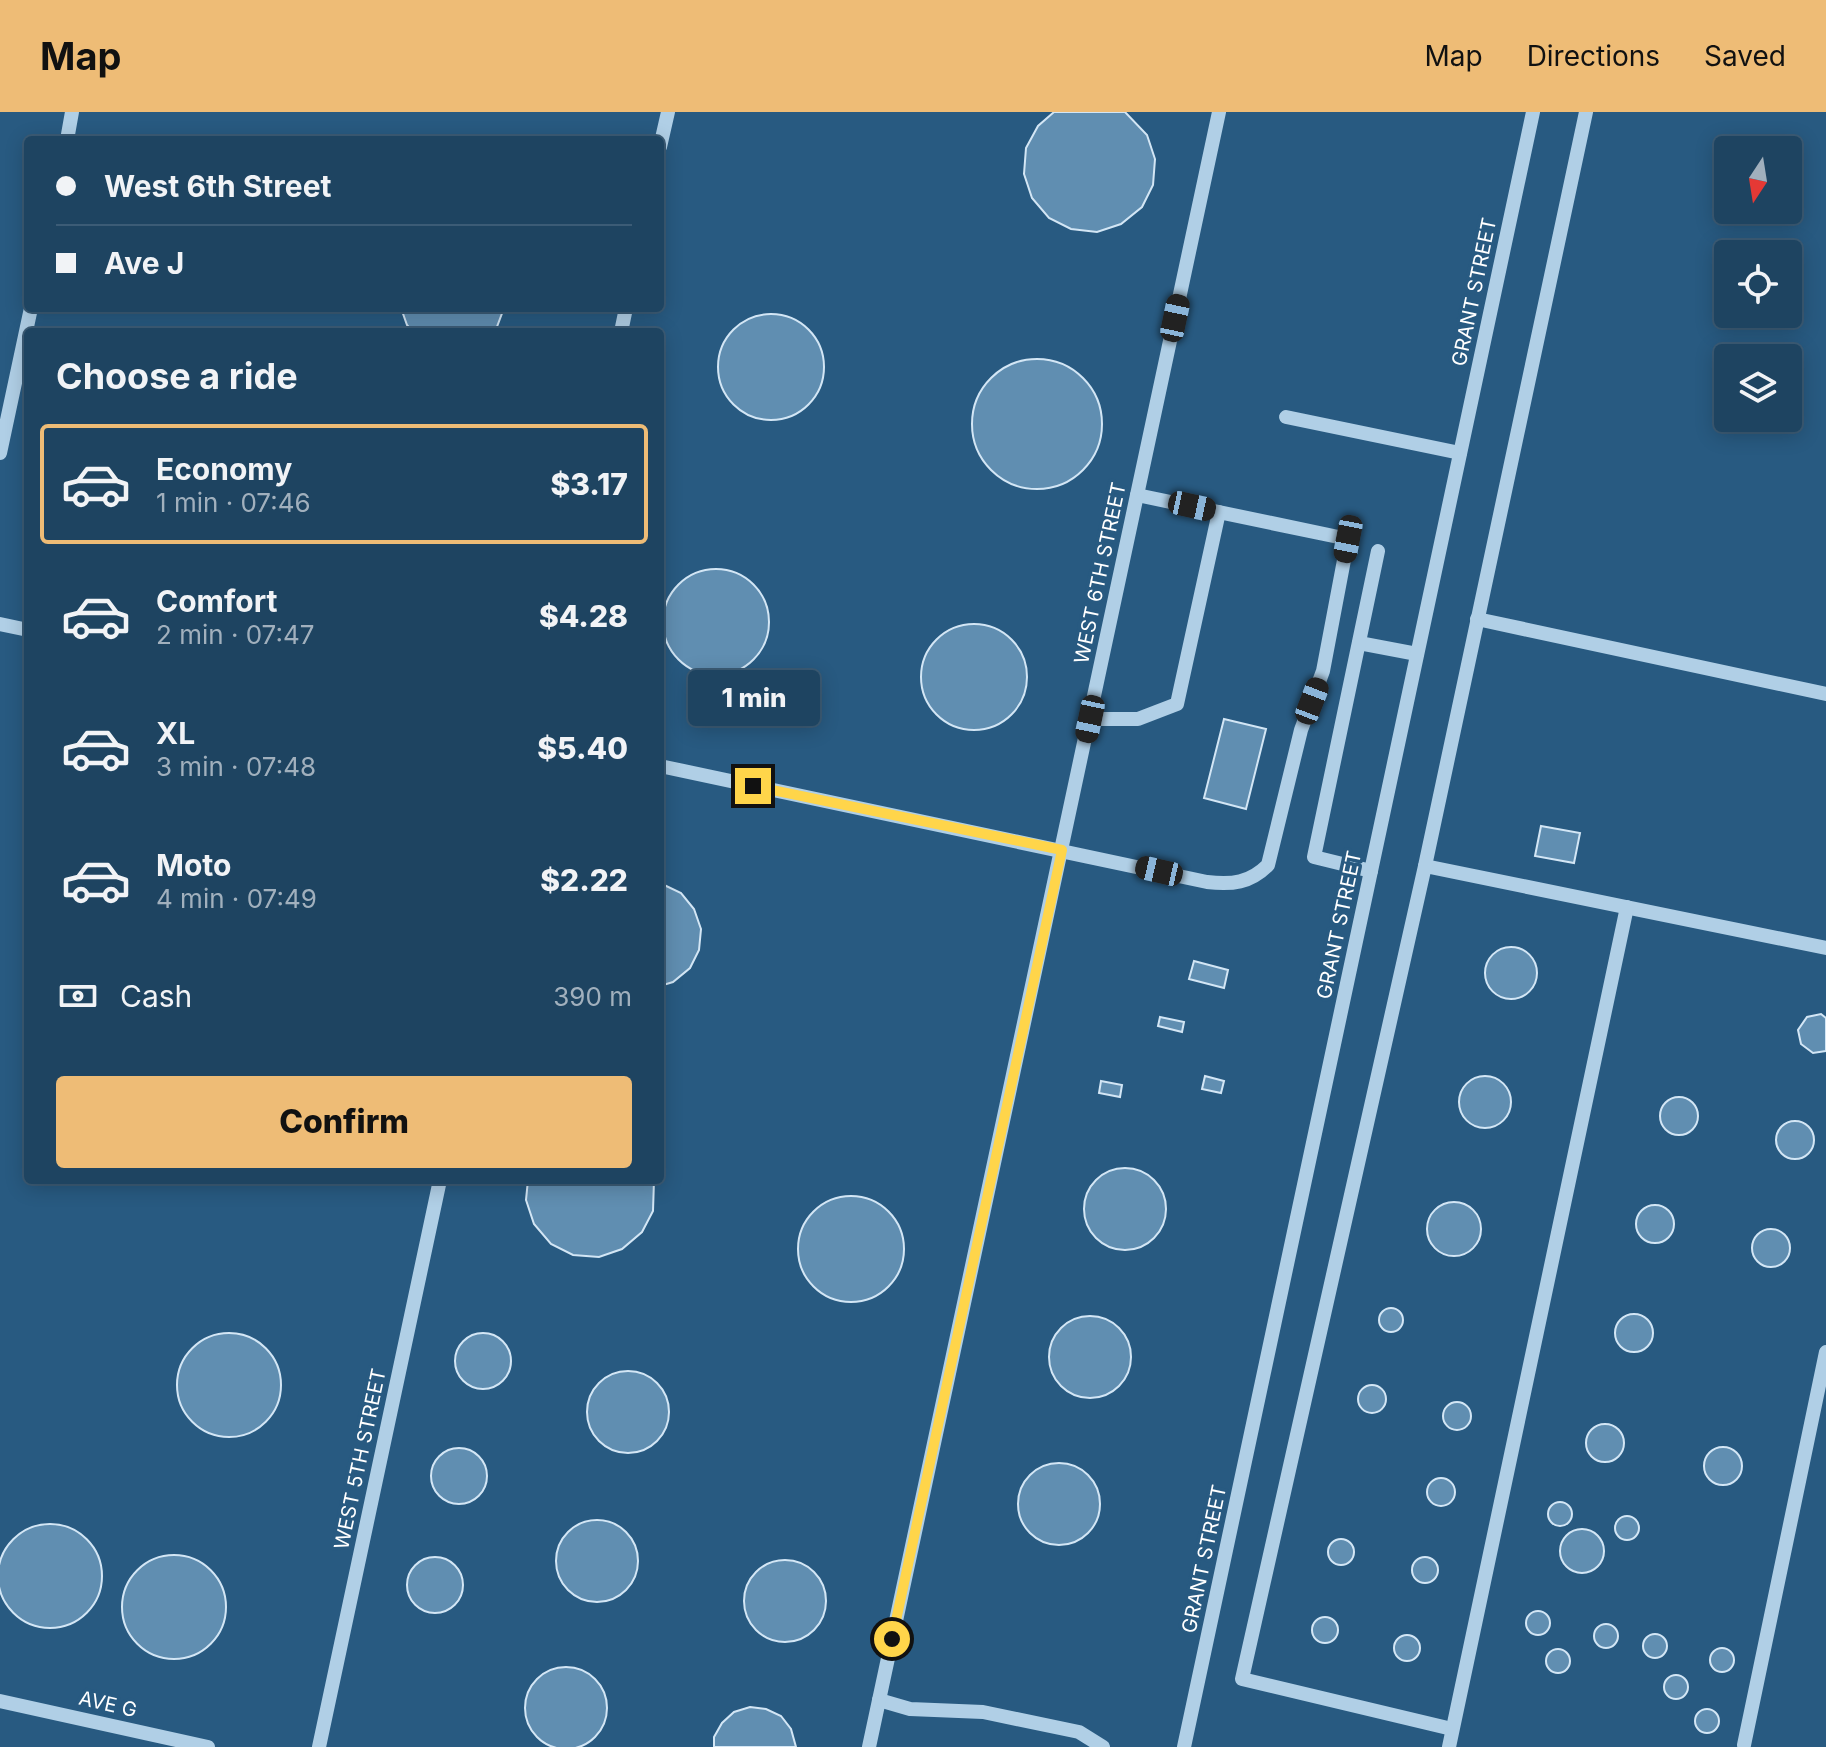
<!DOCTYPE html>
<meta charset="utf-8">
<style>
body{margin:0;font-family:Inter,sans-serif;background:#264b67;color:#f1f3f6;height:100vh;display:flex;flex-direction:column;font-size:30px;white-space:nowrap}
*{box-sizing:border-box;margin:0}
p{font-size:26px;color:#a1b0bd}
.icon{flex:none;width:44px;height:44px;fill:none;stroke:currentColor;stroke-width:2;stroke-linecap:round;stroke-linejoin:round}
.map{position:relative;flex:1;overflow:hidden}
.details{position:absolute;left:24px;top:216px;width:640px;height:856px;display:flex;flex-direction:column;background:#1e4461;border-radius:8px;box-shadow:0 4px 20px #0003,0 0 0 2px #3c5c76}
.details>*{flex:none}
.top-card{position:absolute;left:24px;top:24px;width:640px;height:176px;border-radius:8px;box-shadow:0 4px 20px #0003,0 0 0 2px #3c5c76;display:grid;align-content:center;height:176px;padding:0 32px;background:#1e4461}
.needle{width:52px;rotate:192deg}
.controls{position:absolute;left:1714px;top:24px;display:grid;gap:16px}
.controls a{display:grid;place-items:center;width:88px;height:88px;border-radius:8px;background:#1e4461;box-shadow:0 4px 20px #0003,0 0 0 2px #3c5c76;font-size:40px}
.end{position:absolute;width:36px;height:36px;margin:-18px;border:10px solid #ffd54a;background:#111;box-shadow:0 0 0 4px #111}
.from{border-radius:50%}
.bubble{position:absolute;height:56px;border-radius:8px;background:#1e4461;box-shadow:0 4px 20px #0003,0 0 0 2px #3c5c76;font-size:26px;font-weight:800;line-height:56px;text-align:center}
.car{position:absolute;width:24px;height:48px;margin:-24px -12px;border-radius:10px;box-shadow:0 0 6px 2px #0007;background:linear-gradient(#222 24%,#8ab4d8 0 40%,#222 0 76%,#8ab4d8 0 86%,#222 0)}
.top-card b{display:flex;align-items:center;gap:28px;height:76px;font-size:30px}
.top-card b+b{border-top:2px solid #3c5c76}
.top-card i{width:20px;height:20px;background:#f1f3f6}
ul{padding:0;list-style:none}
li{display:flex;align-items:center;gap:24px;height:120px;margin:0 16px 12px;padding:0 16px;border:4px solid transparent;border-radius:8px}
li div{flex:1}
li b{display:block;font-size:30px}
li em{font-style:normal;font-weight:800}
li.current{border-color:#eebc76}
li>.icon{width:72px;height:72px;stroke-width:1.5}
h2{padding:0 32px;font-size:36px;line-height:96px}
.pay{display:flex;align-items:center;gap:20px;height:88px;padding:0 32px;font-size:30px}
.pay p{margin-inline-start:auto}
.primary-button{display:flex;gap:16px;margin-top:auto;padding:16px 32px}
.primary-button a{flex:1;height:92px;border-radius:8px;background:#eebc76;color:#111;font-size:32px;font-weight:800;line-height:92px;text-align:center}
header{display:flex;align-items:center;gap:48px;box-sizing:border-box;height:112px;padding:0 40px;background:#eebc76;color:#111}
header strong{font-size:38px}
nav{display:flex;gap:44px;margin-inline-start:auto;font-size:28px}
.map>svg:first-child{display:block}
</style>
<header>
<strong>Map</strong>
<nav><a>Map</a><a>Directions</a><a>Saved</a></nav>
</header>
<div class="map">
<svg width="1826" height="1635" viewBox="0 0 1826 1635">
<rect width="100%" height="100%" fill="#285a81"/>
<g fill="#608eb1" stroke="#d3e6f5" stroke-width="2">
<path d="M 1054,0 L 1125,0 L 1147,23 L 1155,47 L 1153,73 L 1142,95 L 1121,112 L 1097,120 L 1071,117 L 1049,106 L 1032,86 L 1024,62 L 1026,36 L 1038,14 Z"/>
<path d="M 401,196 L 504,196 L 495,220 L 413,220 L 407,213 Z"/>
<circle cx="771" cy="255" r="53"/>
<circle cx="1037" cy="312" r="65"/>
<circle cx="716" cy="510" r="53"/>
<circle cx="974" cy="565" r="53"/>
<path d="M 1224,607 L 1266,617 L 1246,697 L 1204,686 Z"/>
<path d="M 1541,714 L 1580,721 L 1574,751 L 1535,744 Z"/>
<path d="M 660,771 L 681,781 L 694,797 L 701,817 L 699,838 L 690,856 L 673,870 L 660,874 Z"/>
<circle cx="1511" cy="861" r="26"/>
<path d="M 1194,849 L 1228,858 L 1224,876 L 1189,867 Z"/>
<path d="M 1821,902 L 1826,906 L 1826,939 L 1813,941 L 1801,932 L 1798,918 L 1807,905 Z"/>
<path d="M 1160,905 L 1184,910 L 1182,920 L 1158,914 Z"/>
<path d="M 1205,964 L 1224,969 L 1221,981 L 1202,977 Z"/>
<circle cx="1485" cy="990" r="26"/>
<path d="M 1101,969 L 1122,973 L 1120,985 L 1099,981 Z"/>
<circle cx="1679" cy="1004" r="19"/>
<circle cx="1795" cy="1028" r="19"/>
<circle cx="1125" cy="1097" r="41"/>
<path d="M 528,1068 L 654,1068 L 653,1099 L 642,1120 L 622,1137 L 599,1145 L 573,1143 L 551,1132 L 534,1112 L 526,1088 Z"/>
<circle cx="851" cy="1137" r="53"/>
<circle cx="1454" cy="1117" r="27"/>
<circle cx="1655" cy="1112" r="19"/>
<circle cx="1771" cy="1136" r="19"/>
<circle cx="1391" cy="1208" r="12"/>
<circle cx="1634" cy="1221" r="19"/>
<circle cx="1090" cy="1245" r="41"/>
<circle cx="229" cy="1273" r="52"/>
<circle cx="483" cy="1249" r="28"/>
<circle cx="628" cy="1300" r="41"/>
<circle cx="1372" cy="1287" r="14"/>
<circle cx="1457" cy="1304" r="14"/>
<circle cx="1605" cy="1331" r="19"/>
<circle cx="1723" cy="1354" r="19"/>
<circle cx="459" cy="1364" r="28"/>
<circle cx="1059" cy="1392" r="41"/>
<circle cx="1441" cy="1380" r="14"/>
<circle cx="1560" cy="1402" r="12"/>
<circle cx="1627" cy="1416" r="12"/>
<circle cx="597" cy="1449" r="41"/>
<circle cx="50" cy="1464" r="52"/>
<circle cx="1582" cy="1439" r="22"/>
<circle cx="1341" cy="1440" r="13"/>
<circle cx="174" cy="1495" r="52"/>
<circle cx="1425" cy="1458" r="13"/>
<circle cx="435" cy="1473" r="28"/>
<circle cx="785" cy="1489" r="41"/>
<circle cx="1538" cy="1511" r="12"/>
<circle cx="1325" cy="1518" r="13"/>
<circle cx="1606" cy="1524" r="12"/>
<circle cx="1655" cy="1534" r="12"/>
<circle cx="1407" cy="1536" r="13"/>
<circle cx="1722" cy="1548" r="12"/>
<circle cx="1558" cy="1549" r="12"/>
<circle cx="566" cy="1596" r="41"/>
<circle cx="1676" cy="1575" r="12"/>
<path d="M 750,1595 L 766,1597 L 781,1604 L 791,1617 L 796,1635 L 714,1635 L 714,1625 L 722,1611 L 734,1600 Z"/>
<circle cx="1707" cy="1609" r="12"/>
</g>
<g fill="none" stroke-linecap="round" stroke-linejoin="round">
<g stroke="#b0cfe6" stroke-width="14">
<path d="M 67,28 L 72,0"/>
<path d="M 660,35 L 668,0"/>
<path d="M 621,220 L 626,196"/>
<path d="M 1286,305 L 1460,341"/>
<path d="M 0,341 L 31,196"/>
<path d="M 1477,507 L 1826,582"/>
<path d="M 0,512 L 28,518"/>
<path d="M 1359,531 L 1417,542"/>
<path d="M 1090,607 L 1138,607 L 1177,592 L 1219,400"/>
<path d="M 660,654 L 1207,770 C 1232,773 1250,771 1268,753 L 1301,618 L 1323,559 L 1348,427 L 1137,383"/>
<path d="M 1425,754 L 1826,836"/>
<path d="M 1371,759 L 1314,745 L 1378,439"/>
<path d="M 879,1588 L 910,1597 L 983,1600 L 1079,1620 L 1103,1635"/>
<path d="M 0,1589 L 208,1635"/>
<path d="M 1452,1617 L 1242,1567 L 1425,754 L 1586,0"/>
<path d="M 1744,1633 L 1826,1240"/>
<path d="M 319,1635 L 440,1068"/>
<path d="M 869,1635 L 1219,0"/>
<path d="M 1184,1635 L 1533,0"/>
<path d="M 1449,1635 L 1627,795"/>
</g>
</g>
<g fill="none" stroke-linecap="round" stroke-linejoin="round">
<path stroke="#ffd54a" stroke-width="10" d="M 753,674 L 1062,738 L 892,1527"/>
</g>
<g text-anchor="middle" stroke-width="7" stroke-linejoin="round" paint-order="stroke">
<g font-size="20" fill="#fff" stroke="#285a81">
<text transform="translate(1474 180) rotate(-78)" y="7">GRANT STREET</text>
<text transform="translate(1100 461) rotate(-78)" y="7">WEST 6TH STREET</text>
<text transform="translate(1339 813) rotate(-78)" y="7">GRANT STREET</text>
<text transform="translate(360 1347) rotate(-78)" y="7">WEST 5TH STREET</text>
<text transform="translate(1204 1447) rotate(-78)" y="7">GRANT STREET</text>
<text transform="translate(108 1592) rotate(13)" y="7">AVE G</text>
</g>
</g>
</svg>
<div class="controls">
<a><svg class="needle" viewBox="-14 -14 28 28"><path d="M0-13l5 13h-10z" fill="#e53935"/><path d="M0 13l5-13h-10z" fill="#a1b0bd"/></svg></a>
<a><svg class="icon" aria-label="locate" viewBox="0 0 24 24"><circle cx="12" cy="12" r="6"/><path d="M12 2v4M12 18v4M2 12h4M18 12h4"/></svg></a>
<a><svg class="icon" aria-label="layers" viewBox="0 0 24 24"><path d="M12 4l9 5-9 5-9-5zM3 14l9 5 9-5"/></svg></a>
</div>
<i class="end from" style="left:892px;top:1527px"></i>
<i class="end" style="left:753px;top:674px"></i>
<div class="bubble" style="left:688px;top:558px;width:132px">1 min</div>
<i class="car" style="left:1175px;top:206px;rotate:12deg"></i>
<i class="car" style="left:1192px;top:394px;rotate:102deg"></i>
<i class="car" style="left:1348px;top:427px;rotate:191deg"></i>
<i class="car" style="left:1312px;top:589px;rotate:21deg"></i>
<i class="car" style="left:1090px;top:607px;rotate:192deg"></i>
<i class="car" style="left:1159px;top:759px;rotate:283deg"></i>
<div class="top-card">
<b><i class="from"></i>West 6th Street</b>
<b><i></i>Ave J</b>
</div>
<section class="details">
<h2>Choose a ride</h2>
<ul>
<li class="current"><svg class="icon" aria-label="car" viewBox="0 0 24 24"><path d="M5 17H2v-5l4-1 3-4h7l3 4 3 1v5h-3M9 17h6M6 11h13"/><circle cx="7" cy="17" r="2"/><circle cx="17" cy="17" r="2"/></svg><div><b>Economy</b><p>1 min · 07:46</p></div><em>$3.17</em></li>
<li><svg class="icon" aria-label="car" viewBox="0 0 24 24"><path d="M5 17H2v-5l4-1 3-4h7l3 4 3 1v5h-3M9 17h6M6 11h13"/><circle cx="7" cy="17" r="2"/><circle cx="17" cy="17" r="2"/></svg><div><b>Comfort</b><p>2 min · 07:47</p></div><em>$4.28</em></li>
<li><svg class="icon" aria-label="car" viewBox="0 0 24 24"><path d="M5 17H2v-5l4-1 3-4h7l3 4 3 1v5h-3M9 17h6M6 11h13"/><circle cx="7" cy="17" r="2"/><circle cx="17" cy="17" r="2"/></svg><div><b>XL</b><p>3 min · 07:48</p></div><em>$5.40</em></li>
<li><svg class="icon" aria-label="car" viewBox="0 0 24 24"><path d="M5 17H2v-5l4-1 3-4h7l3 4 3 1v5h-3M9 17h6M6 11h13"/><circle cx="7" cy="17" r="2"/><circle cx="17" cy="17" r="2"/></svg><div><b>Moto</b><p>4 min · 07:49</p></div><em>$2.22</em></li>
</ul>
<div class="pay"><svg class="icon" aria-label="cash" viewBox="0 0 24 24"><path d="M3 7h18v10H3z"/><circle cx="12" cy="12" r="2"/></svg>Cash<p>390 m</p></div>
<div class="primary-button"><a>Confirm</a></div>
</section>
</div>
